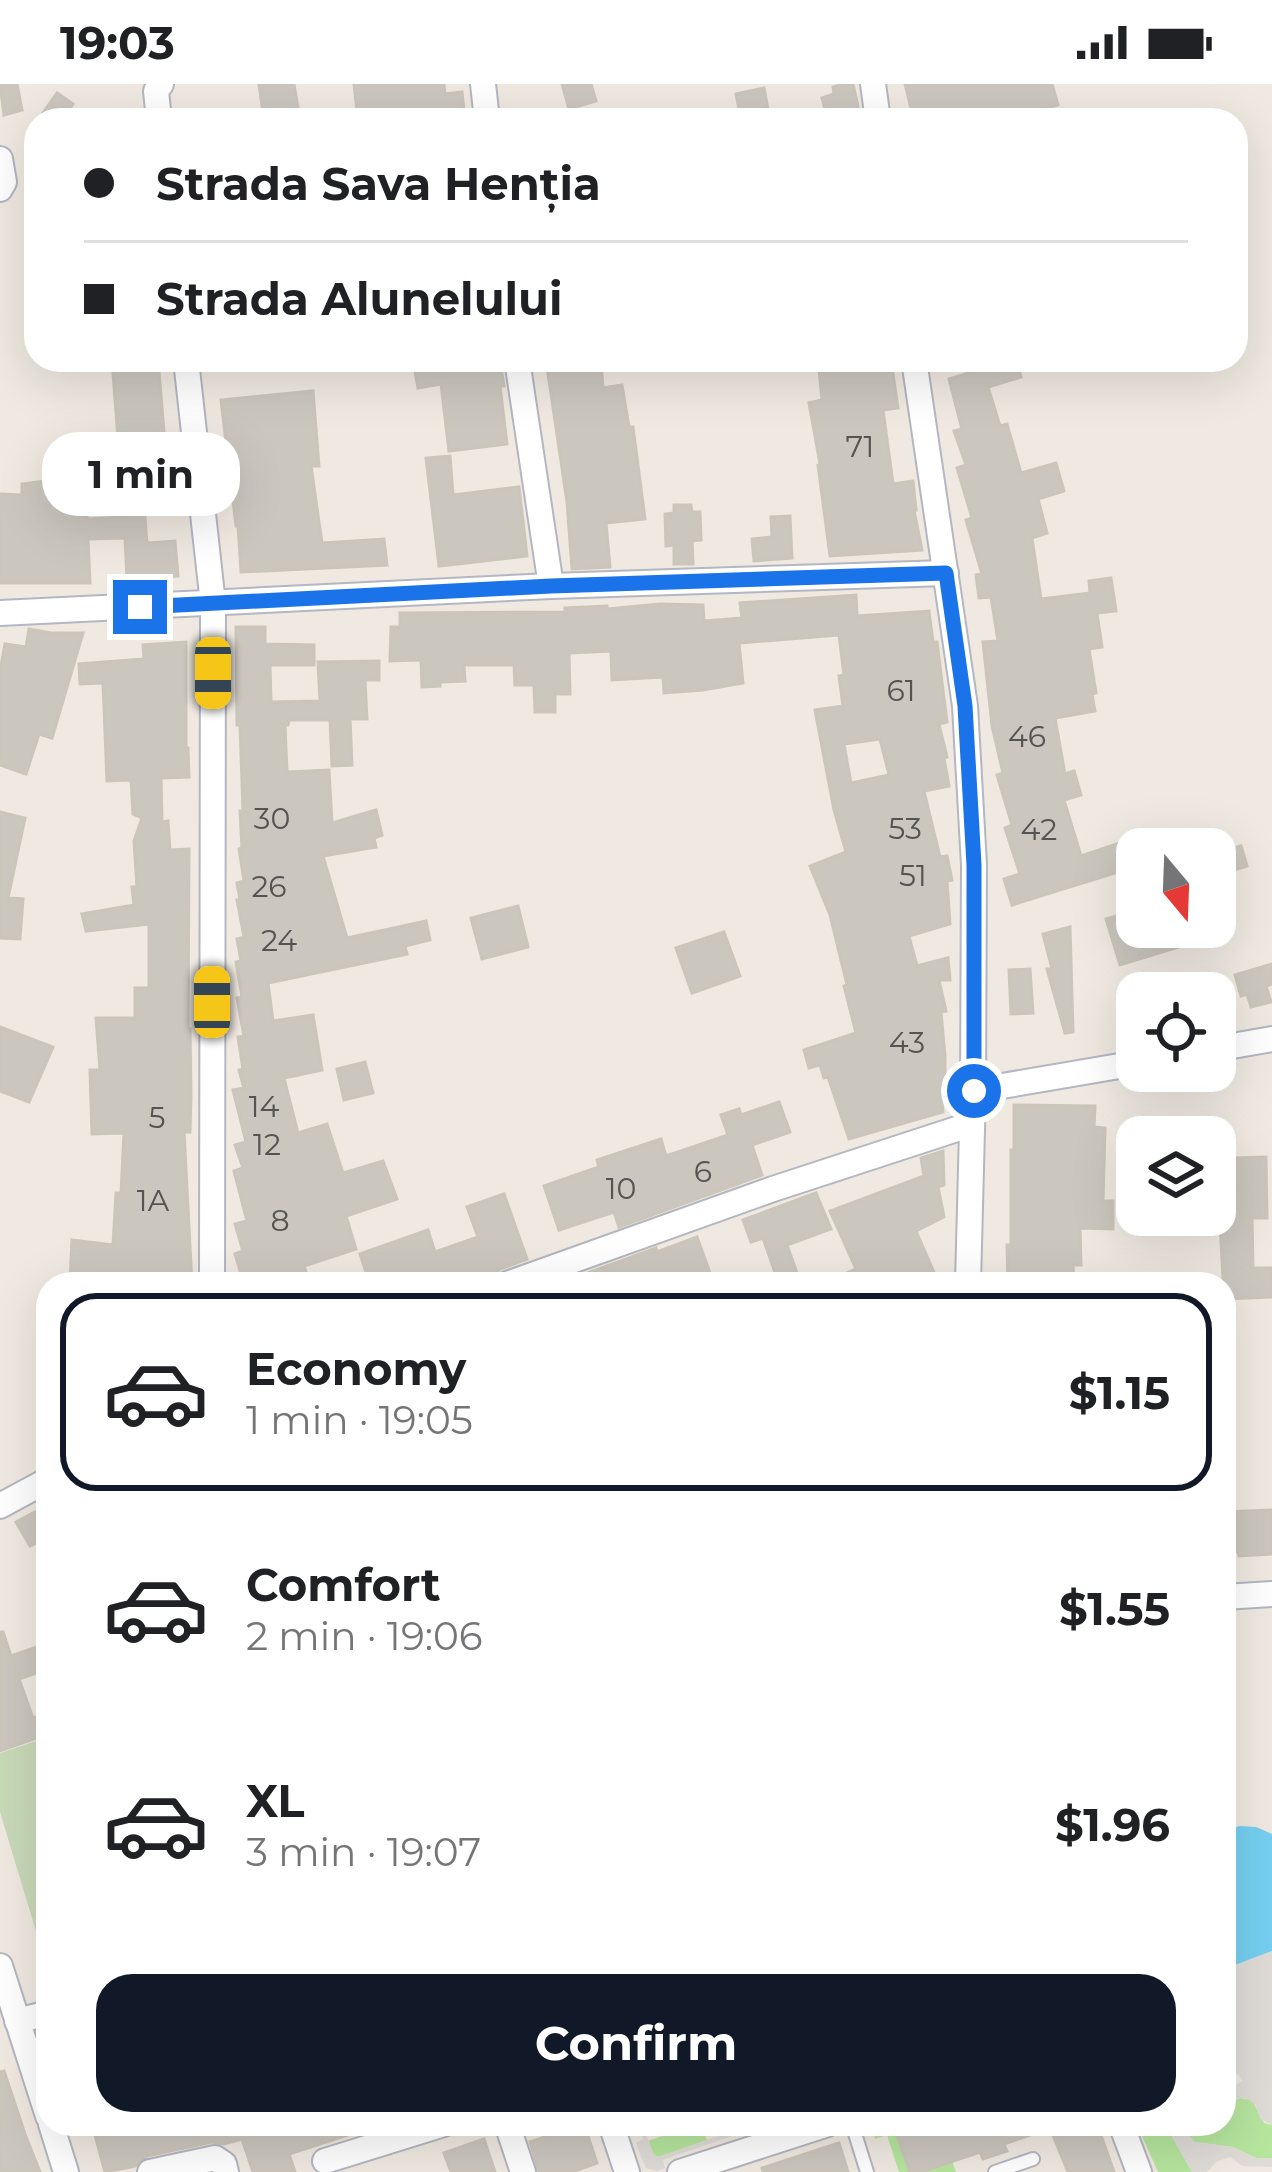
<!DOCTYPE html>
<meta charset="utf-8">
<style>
body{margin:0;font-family:Montserrat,sans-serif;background:#f2f2f2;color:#202124;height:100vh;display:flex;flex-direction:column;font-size:45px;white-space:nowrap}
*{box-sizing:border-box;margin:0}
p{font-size:39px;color:#757577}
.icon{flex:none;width:66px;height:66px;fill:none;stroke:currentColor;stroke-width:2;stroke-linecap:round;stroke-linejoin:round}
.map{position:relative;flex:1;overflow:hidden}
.panel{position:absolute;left:36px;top:1188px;width:1200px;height:864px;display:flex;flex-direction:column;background:#fff;border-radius:36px;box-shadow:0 12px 48px #0002}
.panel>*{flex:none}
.guide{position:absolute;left:24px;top:24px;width:1224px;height:264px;border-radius:36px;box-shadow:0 12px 48px #0002;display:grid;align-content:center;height:264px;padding:0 60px;background:#fff}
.needle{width:78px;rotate:161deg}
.buttons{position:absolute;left:1116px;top:744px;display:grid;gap:24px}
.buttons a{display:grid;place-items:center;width:120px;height:120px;border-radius:24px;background:#fff;box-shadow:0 12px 48px #0002;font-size:60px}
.end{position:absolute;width:54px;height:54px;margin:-27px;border:15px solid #1a73e8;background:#fff;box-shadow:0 0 0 6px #fff}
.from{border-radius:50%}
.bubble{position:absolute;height:84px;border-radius:36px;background:#fff;box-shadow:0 12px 48px #0002;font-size:39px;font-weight:700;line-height:84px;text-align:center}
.car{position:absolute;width:36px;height:72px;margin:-36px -18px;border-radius:15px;box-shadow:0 0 9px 3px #0007;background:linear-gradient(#f5c518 24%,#345 0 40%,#f5c518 0 76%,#345 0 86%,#f5c518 0)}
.guide b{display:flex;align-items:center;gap:42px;height:114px;font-size:45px}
.guide b+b{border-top:3px solid #e0e0e0}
.guide i{width:30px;height:30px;background:#202124}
ul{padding:21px 0 0;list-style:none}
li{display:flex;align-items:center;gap:36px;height:198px;margin:0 24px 18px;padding:0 36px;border:6px solid transparent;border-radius:36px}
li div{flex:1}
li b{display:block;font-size:45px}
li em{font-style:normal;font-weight:700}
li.selected{border-color:#111827}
li>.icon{width:108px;height:108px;stroke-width:1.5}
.button{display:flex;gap:24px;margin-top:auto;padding:24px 60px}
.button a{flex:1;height:138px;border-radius:36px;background:#111827;color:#fff;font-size:48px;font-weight:700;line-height:138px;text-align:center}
.status{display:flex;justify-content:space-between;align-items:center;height:84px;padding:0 60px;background:#fff;direction:ltr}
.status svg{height:33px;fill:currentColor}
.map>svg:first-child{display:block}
</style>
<div class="status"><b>19:03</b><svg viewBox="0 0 49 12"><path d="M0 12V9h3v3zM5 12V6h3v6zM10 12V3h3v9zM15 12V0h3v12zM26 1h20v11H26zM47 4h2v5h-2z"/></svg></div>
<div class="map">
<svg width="1272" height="2088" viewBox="0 0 1272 2088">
<rect width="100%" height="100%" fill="#efe9e1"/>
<g fill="#b6e59e">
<path d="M 1240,2014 L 1252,2016 L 1264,2039 L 1272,2041 L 1272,2074 L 1256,2074 L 1233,2063 L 1195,2058 L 1179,2040 L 1224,2040 L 1224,2022 Z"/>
<path d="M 696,2040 L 701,2040 L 707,2056 L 659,2073 L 654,2071 L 648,2057 Z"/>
<path d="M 890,2040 L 910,2040 L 907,2041 L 921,2087 L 952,2077 L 956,2088 L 899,2088 L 887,2051 L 875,2055 L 873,2047 Z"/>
<path d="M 1146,2040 L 1165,2040 L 1192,2088 L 1158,2088 L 1138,2043 Z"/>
</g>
<path fill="#c8d9b8" d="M 48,1653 L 48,1887 L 0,1728 L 0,1669 Z"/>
<g fill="#dfdcd8">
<path d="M 1272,1867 L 1272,2041 L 1260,2035 L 1256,2021 L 1246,2014 L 1240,2014 L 1224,2022 L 1224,2009 L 1242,1997 L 1238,1990 L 1224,1995 L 1224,1885 Z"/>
<path d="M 638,2040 L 642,2040 L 654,2071 L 658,2073 L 753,2040 L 767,2040 L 663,2076 L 665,2084 L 657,2087 L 646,2084 L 642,2075 L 636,2059 L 643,2055 Z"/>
<path d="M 1165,2040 L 1179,2040 L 1195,2058 L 1233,2063 L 1256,2074 L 1272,2074 L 1272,2083 L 1242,2082 L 1230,2073 L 1216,2078 L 1207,2088 L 1192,2088 Z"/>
</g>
<path fill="#75cff0" d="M 1240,1742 L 1256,1743 L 1272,1750 L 1272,1867 L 1224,1885 L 1224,1746 Z"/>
<g fill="#cbc7bf" stroke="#cbc5ba" stroke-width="3" fill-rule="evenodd">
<path d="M 0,0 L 17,0 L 22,26 L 4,31 Z"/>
<path d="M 259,0 L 294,0 L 300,36 L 264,36 Z"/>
<path d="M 354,0 L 444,0 L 445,10 L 462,8 L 465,36 L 358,36 Z"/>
<path d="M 562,0 L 591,0 L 596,17 L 569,25 Z"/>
<path d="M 844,0 L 853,0 L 861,36 L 828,36 L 822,14 L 834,10 L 833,3 Z"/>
<path d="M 905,0 L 1052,0 L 1058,21 L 1018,32 L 1019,36 L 914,36 Z"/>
<path d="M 764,4 L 770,36 L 741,36 L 736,10 Z"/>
<path d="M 57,9 L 73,20 L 62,36 L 38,36 Z"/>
<path d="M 112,276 L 158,276 L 167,384 L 162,384 L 164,407 L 151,408 L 152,421 L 144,422 L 147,459 L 175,457 L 178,492 L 127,495 L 125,454 L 88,455 L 90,499 L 0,499 L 0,410 L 22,411 L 22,400 L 83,392 L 84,428 L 87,428 L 87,435 L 124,433 Z"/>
<path d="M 413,276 L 500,276 L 504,302 L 500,302 L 507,360 L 449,367 L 441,300 L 418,304 Z"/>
<path d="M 546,276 L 601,276 L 603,304 L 622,301 L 629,343 L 633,343 L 645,435 L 606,439 L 610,483 L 572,485 L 567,418 Z"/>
<path d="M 818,276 L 891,276 L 898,324 L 883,326 L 893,400 L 913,397 L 916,426 L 914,426 L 922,466 L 830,472 L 818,381 L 820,380 L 809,319 L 822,316 Z"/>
<path d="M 993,276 L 1016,276 L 1021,293 L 988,303 L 1000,342 L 1007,340 L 1021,389 L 1056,379 L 1064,407 L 1038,415 L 1047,449 L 1032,454 L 1041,515 L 1090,509 L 1089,497 L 1111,494 L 1116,527 L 1097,529 L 1102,563 L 1089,565 L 1096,609 L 1092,610 L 1095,627 L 1055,634 L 1065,690 L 1074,687 L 1081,711 L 1064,716 L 1081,772 L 1123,758 L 1131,784 L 1012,821 L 1004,795 L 1020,790 L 1005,744 L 1012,741 L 997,691 L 1003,689 L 992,642 L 983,558 L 998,557 L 991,513 L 979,514 L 976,491 L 982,490 L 966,436 L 972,434 L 957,384 L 966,381 L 954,347 L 962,345 L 949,295 L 995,281 Z"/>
<path d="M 313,307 L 319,382 L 311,382 L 322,459 L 384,455 L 387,481 L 241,488 L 238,442 L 236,442 L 221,316 Z"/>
<path d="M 450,372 L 453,411 L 519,403 L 527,472 L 439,482 L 426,374 Z"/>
<path d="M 674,421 L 691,421 L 692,428 L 700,428 L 701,456 L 692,457 L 693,480 L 674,480 L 674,461 L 666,462 L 665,430 L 674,429 Z"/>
<path d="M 790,432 L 792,474 L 754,477 L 752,455 L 772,453 L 771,433 Z"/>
<path d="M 856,511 L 857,532 L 929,527 L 933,558 L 937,558 L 947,638 L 939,640 L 947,673 L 944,674 L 949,702 L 924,707 L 940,773 L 947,772 L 952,796 L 947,797 L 950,840 L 909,852 L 917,882 L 948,874 L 950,896 L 939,896 L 946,927 L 941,928 L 945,972 L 945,1007 L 941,1007 L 943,1028 L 849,1055 L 828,993 L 824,994 L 820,981 L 809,984 L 804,966 L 856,949 L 844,902 L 847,901 L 830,831 L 810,782 L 846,768 L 834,726 L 815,626 L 843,622 L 839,592 L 844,591 L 839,551 L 739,559 L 743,599 L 703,606 L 664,609 L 663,593 L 612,596 L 611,567 L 569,569 L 570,610 L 555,610 L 555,628 L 535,628 L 534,601 L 515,601 L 514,581 L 464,581 L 465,597 L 440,598 L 440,602 L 422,603 L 421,576 L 390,577 L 391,543 L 400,543 L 400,529 L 565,528 L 565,524 L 607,522 L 607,525 L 660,520 L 703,521 L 704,537 L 742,534 L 740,519 ZM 880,655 L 889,691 L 851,699 L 844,660 Z"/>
<path d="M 236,543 L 265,543 L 265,560 L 314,561 L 314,581 L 270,581 L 271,618 L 320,617 L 318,578 L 379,577 L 379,596 L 365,596 L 367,635 L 350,635 L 352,681 L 332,682 L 330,636 L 289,636 L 288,641 L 285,641 L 287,688 L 329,686 L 332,739 L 376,726 L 382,751 L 374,754 L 376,763 L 323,772 L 347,854 L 426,837 L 430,856 L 405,862 L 407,870 L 268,899 L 273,937 L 313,931 L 322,986 L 284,994 L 298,1049 L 327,1040 L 343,1089 L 383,1077 L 397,1115 L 346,1132 L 356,1165 L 304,1182 L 310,1200 L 244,1200 L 235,1170 L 243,1167 L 235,1140 L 247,1137 L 234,1087 L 243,1084 L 235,1061 L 246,1058 L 233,1006 L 244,1004 L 239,986 L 243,985 L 238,953 L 244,952 L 237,914 L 242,913 L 236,878 L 241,877 L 237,855 L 244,853 L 237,816 L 240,816 L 237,799 L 244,797 L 239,765 L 242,764 L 240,727 L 243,727 L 240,641 L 237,641 Z"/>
<path d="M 29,545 L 51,549 L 83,549 L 52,654 L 39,650 L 26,690 L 0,681 L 0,587 L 5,560 L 26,563 Z"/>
<path d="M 186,558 L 186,664 L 188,664 L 189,693 L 161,694 L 162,738 L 168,737 L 170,766 L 189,765 L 188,945 L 190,945 L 191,1011 L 190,1048 L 184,1048 L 192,1200 L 101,1200 L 70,1196 L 72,1156 L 113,1161 L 116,1109 L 121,1109 L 124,1049 L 92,1050 L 90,986 L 100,986 L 96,934 L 135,934 L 135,904 L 149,904 L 149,840 L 86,847 L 82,830 L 134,821 L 132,803 L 137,803 L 134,757 L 142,734 L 133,730 L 131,696 L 107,697 L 103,599 L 80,600 L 79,580 L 144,575 L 143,561 Z"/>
<path d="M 0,728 L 25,734 L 8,814 L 23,815 L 20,855 L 0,854 Z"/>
<path d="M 1241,762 L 1247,782 L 1215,792 L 1215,770 Z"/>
<path d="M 518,822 L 528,863 L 482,875 L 471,834 Z"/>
<path d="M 1137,826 L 1137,843 L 1227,843 L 1228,848 L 1120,881 L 1106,835 Z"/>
<path d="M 1070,843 L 1073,948 L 1065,949 L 1047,885 L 1052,885 L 1043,850 Z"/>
<path d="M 724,848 L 740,892 L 692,909 L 676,864 Z"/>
<path d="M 1272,880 L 1272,900 L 1266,902 L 1271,918 L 1251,923 L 1247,910 L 1241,912 L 1235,891 Z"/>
<path d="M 1030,885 L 1033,929 L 1011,930 L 1009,886 Z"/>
<path d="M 0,943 L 53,963 L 29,1018 L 0,1007 Z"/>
<path d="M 365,978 L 373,1009 L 344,1016 L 337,985 Z"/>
<path d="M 779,1018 L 790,1048 L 752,1061 L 762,1091 L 619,1143 L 614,1128 L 559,1146 L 544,1102 L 599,1083 L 597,1076 L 661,1055 L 666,1072 L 728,1051 L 721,1031 L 739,1025 L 741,1031 Z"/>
<path d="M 1014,1021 L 1095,1022 L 1094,1043 L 1105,1044 L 1103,1117 L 1113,1117 L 1113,1145 L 1080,1144 L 1081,1181 L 1073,1181 L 1074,1200 L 1008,1200 L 1007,1161 L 1011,1161 L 1011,1066 L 1014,1066 Z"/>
<path d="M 943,1067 L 944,1101 L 938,1103 L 944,1133 L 916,1147 L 939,1200 L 821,1200 L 856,1185 L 830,1127 L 924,1092 L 921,1074 Z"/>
<path d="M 1266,1073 L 1267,1134 L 1252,1134 L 1253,1184 L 1272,1184 L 1272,1213 L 1224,1215 L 1217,1079 L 1237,1078 L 1237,1074 Z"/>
<path d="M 816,1109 L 831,1145 L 787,1161 L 801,1200 L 779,1200 L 763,1154 L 751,1158 L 743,1136 Z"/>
<path d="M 504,1110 L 527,1175 L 500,1185 L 494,1190 L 491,1200 L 370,1200 L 360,1170 L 428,1146 L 435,1168 L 478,1153 L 467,1123 Z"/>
<path d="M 697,1153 L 714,1200 L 566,1200 L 566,1197 L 629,1174 L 656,1164 L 657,1168 Z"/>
<path d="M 48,1421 L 48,1453 L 30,1462 L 16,1438 Z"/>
<path d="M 1272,1426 L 1272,1470 L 1239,1472 L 1238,1467 L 1224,1468 L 1224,1428 Z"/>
<path d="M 0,1548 L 3,1548 L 11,1572 L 48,1559 L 48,1585 L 19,1595 L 33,1634 L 48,1629 L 48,1650 L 0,1667 Z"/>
<path d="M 4,1987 L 25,2050 L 40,2088 L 0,2088 L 0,1988 Z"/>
<path d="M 92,2040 L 370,2040 L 370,2044 L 289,2070 L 295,2088 L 253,2088 L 242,2055 L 224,2060 L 212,2058 L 147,2072 L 135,2082 L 105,2088 Z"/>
<path d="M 541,2040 L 584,2040 L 597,2079 L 572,2088 L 539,2088 L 530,2058 L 545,2053 Z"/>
<path d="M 907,2040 L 1097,2040 L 1114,2088 L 1068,2088 L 1050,2044 L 1004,2060 L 1007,2067 L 983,2075 L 980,2068 L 921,2088 L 910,2088 L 897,2051 L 909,2047 Z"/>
<path d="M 484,2055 L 495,2088 L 451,2088 L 444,2069 Z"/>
<path d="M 839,2059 L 848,2088 L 763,2088 L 762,2084 Z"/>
</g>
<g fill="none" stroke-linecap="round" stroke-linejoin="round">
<defs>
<g id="service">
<path d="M 852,2040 L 867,2088"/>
<path d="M 995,2088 L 1033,2075"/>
</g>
<g id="minor">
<path d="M 483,0 L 487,36"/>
<path d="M 873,0 L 878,36"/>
<path d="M 159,36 L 156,7 L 161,0"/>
<path d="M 0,75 L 4,98 L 0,105"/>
<path d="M 186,276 L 213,520 L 212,1200"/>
<path d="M 517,276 L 551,502"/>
<path d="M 914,276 L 965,622 L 974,781 L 973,1007 L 968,1200"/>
<path d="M 0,529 L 551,502 L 946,489"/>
<path d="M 1215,965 L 1272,955"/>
<path d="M 973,1007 L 1137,979"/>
<path d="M 507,1200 L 773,1105 L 972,1040"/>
<path d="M 0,1422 L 48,1396"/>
<path d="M 1224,1513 L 1272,1510"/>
<path d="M 0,1882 L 48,2032"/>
<path d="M 17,1937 L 48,1929"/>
<path d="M 51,2040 L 66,2088"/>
<path d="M 507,2040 L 523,2088"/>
<path d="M 611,2040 L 627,2088"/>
<path d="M 1121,2040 L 1139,2088"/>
<path d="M 325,2077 L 444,2040"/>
<path d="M 150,2088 L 215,2074 L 224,2080 L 226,2088"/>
<path d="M 680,2088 L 828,2040"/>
</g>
</defs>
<use href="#service" stroke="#b4b7c1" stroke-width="16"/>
<use href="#minor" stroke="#b4b7c1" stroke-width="28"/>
<use href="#service" stroke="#fff" stroke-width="12"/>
<use href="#minor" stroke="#fff" stroke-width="24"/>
</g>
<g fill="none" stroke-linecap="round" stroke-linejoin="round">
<path stroke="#1a73e8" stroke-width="15" d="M 140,523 L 551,502 L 946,489 L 965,622 L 974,781 L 974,1007"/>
</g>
<g text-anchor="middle" stroke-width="10" stroke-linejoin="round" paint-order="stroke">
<g font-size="30" fill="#555452">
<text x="860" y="373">71</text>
<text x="901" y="617">61</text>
<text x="1027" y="663">46</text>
<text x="272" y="745">30</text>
<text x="905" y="755">53</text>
<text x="1039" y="756">42</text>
<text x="913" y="802">51</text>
<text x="269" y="813">26</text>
<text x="279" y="867">24</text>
<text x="907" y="969">43</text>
<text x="264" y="1033">14</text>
<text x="157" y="1044">5</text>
<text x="267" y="1071">12</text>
<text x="703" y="1098">6</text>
<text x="621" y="1115">10</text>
<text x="153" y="1127">1A</text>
<text x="280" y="1147">8</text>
</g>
</g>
</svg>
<div class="buttons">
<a><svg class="needle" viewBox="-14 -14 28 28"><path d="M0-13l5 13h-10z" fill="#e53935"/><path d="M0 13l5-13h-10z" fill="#757577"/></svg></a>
<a><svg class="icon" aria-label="locate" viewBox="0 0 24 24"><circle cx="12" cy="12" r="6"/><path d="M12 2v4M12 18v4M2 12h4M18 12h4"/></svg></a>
<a><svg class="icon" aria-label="layers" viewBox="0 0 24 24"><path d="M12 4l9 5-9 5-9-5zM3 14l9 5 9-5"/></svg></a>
</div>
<i class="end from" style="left:974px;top:1007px"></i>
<i class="end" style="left:140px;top:523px"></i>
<div class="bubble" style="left:42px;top:348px;width:198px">1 min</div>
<i class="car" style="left:213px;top:589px;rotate:180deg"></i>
<i class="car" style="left:212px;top:918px;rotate:0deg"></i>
<div class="guide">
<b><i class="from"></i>Strada Sava Henția</b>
<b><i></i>Strada Alunelului</b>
</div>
<section class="panel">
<ul>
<li class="selected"><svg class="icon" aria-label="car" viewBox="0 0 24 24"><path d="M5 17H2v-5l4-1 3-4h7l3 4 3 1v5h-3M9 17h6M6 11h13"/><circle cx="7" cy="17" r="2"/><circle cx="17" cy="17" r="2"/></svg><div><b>Economy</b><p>1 min · 19:05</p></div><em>$1.15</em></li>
<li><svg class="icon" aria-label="car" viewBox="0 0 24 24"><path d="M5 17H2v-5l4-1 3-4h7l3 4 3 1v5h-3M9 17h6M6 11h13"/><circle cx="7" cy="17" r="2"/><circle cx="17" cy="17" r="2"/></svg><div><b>Comfort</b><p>2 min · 19:06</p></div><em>$1.55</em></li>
<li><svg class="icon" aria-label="car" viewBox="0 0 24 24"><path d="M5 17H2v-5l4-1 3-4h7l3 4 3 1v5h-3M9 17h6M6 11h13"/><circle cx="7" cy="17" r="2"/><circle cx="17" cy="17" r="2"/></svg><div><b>XL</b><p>3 min · 19:07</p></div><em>$1.96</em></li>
</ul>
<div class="button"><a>Confirm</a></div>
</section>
</div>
